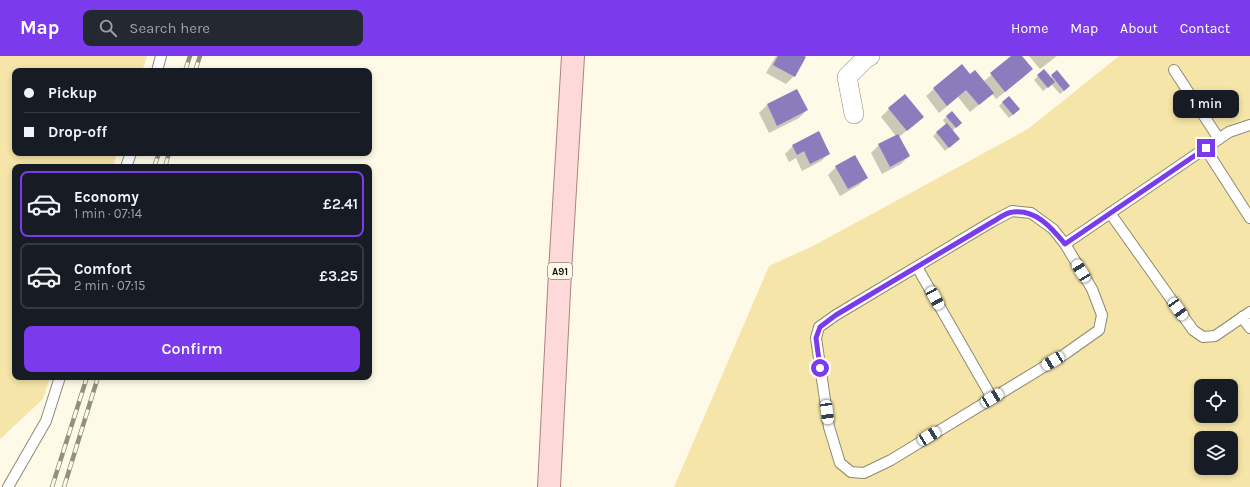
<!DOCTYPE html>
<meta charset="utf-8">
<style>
body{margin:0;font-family:Karla,sans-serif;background:#242831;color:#f1f3f6;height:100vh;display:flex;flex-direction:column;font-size:15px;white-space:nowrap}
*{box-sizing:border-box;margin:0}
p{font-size:13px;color:#9ea1a6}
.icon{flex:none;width:22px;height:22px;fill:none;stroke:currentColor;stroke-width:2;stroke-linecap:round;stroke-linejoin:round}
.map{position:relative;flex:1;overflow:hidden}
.side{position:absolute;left:12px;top:108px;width:360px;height:216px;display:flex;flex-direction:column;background:#171b24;border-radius:8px;box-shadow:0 2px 6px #0003}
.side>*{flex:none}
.guide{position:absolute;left:12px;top:12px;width:360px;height:88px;border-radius:8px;box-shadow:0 2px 6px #0003;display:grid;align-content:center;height:88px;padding:0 12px;background:#171b24}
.tools{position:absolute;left:1194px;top:323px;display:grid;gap:8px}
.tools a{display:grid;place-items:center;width:44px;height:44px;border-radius:8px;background:#171b24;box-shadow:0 2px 6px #0003;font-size:20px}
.end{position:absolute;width:18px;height:18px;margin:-9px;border:5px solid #7c3aed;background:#fff;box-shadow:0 0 0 2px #fff}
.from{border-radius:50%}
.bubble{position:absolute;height:28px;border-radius:8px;background:#171b24;box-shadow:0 2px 6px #0003;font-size:13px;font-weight:600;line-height:28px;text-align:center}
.car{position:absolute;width:12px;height:24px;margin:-12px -6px;border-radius:5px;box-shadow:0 0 3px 1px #0007;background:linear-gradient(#fff 24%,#345 0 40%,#fff 0 76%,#345 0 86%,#fff 0)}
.guide b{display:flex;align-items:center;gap:14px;height:38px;font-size:15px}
.guide b+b{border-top:1px solid #363941}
.guide i{width:10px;height:10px;background:#f1f3f6}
ul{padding:7px 0 0;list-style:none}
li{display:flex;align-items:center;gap:12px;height:66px;margin:0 8px 6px;padding:0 4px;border:2px solid #363941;border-radius:8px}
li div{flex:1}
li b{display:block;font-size:15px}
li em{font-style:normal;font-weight:600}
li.active{border-color:#7c3aed}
li>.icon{width:36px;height:36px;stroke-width:1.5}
.cta{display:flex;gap:8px;margin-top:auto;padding:8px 12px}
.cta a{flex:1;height:46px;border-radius:8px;background:#7c3aed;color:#fff;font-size:16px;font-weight:600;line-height:46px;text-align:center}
header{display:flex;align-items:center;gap:24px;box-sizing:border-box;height:56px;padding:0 20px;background:#7c3aed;color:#fff}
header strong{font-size:19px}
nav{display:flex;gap:22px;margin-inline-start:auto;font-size:14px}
.search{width:280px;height:36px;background:#242831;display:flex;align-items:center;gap:10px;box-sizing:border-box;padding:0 14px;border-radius:8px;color:#9ea1a6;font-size:15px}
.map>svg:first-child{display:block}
</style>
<header>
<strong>Map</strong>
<div class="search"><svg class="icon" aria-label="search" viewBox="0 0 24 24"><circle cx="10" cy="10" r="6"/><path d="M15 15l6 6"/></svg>Search here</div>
<nav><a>Home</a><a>Map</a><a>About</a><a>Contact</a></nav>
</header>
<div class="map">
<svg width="1250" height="431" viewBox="0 0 1250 431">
<rect width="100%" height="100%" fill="#fefae7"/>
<g fill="#f5e5a8" fill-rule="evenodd">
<path d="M 0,0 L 147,0 L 142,15 L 15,15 L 15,97 L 117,97 L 113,111 L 15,111 L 15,321 L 50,321 L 43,343 L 0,383 Z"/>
<path d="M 1119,0 L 1250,0 L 1250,431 L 674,431 L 769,210 L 813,190 L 1028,73 ZM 1201,330 L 1231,330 L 1231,360 L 1201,360 ZM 1201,382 L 1231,382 L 1231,412 L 1201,412 Z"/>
</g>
<g fill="#0003">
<path d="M 776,0 L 802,0 L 794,20 L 786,28 L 766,17 Z"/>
<path d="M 1013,0 L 1021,0 L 1032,13 L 1024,21 L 996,43 L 992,38 L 970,56 L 958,41 L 939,57 L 926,40 L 934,33 L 970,20 L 983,26 Z"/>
<path d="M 1029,0 L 1057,0 L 1040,13 Z"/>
<path d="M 1057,16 L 1065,34 L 1060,38 L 1051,28 L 1043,35 L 1034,24 L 1038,20 L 1050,22 Z"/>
<path d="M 796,34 L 807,54 L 799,62 L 769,77 L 759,57 L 767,49 Z"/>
<path d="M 1003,46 L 1015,57 L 1009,62 L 999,50 Z"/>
<path d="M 889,53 L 923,61 L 899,81 L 909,100 L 901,108 L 882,118 L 871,97 L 879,89 L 896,80 L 881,61 Z"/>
<path d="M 951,57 L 956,71 L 952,75 L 954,87 L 945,95 L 933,80 L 946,69 L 943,64 Z"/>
<path d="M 793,90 L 829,98 L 821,105 L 802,115 L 796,102 L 789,106 L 785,98 Z"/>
<path d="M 836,111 L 867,121 L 859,129 L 840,140 L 828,119 Z"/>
</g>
<g fill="#8c7bbd">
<path d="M 778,0 L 804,0 L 806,1 L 795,21 L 773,9 Z"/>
<path d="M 1011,0 L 1022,0 L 1033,13 L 1005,36 L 990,17 Z"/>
<path d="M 962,8 L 970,18 L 975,14 L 994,37 L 979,49 L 966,34 L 947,50 L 933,32 Z"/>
<path d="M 1044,13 L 1055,26 L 1048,32 L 1037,19 Z"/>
<path d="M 1057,14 L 1070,30 L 1064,35 L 1051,19 Z"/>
<path d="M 797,33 L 808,54 L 777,70 L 767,48 Z"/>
<path d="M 905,38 L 924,61 L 907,75 L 888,52 Z"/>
<path d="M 1009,40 L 1020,53 L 1013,59 L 1002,46 Z"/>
<path d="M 952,55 L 962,67 L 956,72 L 946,60 Z"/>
<path d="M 947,67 L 960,83 L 949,92 L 936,76 Z"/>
<path d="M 819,75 L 830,98 L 810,108 L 804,95 L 797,99 L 792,89 Z"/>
<path d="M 898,78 L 910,100 L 890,111 L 878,88 Z"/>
<path d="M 855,99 L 868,122 L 848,133 L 835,110 Z"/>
</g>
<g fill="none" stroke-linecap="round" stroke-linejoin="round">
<defs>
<g id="lane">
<path d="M 1174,14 L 1219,83"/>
<path d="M 157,15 L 161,0"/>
<path d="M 1205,92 L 1250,162"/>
<path d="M 126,111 L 131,97"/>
<path d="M 1012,155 L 1031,157 L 1053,173 L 1065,188 L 1092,233 L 1102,259 L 1099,274 L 1065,298 L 891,404 L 864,417 L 851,416 L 840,407 L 829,371 L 816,282 L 819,271 L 836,259 L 993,165 Z"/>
<path d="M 1110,157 L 1193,274 L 1203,281 L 1215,280 L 1250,256"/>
<path d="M 1065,188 L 1229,76 L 1250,69"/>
<path d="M 917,211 L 992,342"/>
<path d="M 1242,261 L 1250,272"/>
<path d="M 8,431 L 46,365 L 60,321"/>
</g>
<path id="street" d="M 854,58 L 847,21 L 866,2 L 870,0"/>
<path id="primary" d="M 549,431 L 560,216 L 573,0"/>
</defs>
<use href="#lane" stroke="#8e8974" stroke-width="12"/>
<use href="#street" stroke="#8e8974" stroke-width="20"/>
<use href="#primary" stroke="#ab8281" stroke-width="24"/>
<use href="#lane" stroke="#fff" stroke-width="10"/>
<use href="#street" stroke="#fff" stroke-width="19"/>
<use href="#primary" stroke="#fed9da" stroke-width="22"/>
<defs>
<g id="rail">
<path d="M 185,15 L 190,0"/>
<path d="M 195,15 L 200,0"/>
<path d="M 154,111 L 159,97"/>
<path d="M 165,111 L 169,97"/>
<path d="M 52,431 L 87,321"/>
<path d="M 64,431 L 98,321"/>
</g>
</defs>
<use href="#rail" stroke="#938f82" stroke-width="4.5"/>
<use href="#rail" stroke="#fefae7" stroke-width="3" stroke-dasharray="9" stroke-linecap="butt"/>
</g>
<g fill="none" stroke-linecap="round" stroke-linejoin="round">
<path stroke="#7c3aed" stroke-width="5" d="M 820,312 L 816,282 L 820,271 L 836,259 L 994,165 C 999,162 1007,156 1013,156 C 1036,153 1052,172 1065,188 L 1206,92"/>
</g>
<g text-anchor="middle" stroke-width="3" stroke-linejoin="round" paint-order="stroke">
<rect fill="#fefae7" stroke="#5a564c" stroke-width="1" x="548" y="207" width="24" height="16" rx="3"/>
<g font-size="10" font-weight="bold" fill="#131009">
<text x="560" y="219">A91</text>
</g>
</g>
</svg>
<div class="tools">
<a><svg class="icon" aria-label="locate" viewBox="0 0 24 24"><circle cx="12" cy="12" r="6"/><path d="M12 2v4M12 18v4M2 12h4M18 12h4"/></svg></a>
<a><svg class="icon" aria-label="layers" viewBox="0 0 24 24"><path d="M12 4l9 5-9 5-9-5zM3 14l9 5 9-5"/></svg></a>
</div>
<i class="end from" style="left:820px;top:312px"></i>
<i class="end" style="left:1206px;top:92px"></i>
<div class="bubble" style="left:1173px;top:34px;width:66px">1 min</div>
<i class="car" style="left:1081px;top:215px;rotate:329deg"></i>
<i class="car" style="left:935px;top:242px;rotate:151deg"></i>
<i class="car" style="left:1178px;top:253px;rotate:145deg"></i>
<i class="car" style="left:1053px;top:305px;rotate:239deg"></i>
<i class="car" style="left:992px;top:342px;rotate:59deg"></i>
<i class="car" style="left:827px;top:356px;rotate:172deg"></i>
<i class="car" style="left:929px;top:380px;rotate:59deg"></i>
<div class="guide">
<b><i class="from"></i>Pickup</b>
<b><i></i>Drop-off</b>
</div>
<section class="side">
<ul>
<li class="active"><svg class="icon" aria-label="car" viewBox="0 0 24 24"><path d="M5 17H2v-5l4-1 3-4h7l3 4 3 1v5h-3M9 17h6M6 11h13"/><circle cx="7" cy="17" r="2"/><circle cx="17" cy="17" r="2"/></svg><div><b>Economy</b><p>1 min · 07:14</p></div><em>£2.41</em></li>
<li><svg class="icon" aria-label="car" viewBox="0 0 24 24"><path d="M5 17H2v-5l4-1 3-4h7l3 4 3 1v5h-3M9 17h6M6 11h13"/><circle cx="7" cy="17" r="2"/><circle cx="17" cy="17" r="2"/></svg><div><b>Comfort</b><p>2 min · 07:15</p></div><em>£3.25</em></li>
</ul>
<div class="cta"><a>Confirm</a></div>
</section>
</div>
